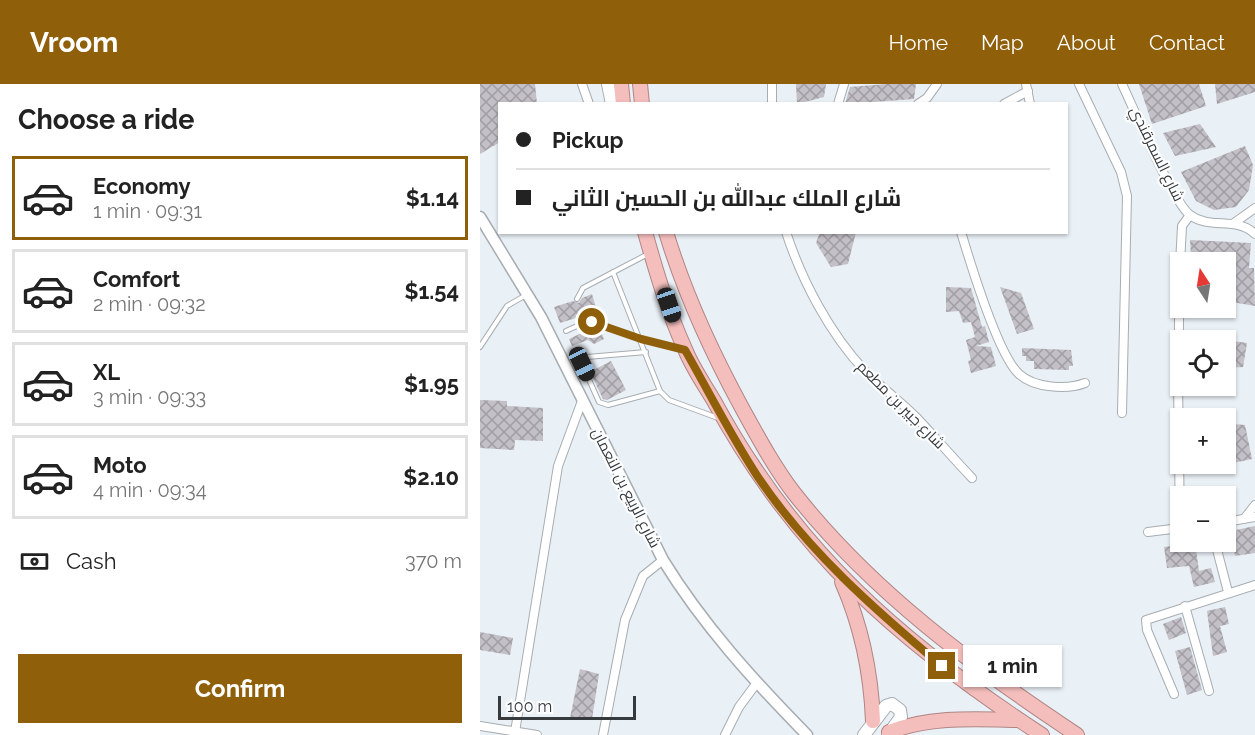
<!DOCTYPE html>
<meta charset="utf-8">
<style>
body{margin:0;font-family:Raleway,Cairo,sans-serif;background:#f2f2f2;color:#222;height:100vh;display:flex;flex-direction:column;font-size:22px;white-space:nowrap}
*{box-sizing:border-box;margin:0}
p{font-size:20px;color:#767676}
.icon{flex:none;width:33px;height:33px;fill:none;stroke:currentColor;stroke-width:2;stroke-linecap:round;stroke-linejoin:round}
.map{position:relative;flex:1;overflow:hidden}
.side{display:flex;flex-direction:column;background:#fff;width:480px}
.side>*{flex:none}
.top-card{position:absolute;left:18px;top:18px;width:570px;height:132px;border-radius:0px;box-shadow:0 2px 4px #0004;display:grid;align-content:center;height:132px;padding:0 18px;background:#fff}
.needle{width:39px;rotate:348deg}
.buttons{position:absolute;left:690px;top:168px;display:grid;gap:12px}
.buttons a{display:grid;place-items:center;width:66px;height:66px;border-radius:0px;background:#fff;box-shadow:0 2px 4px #0004;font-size:30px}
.scale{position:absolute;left:18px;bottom:15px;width:138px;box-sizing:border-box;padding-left:6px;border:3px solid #373a3c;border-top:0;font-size:16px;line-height:21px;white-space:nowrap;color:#373a3c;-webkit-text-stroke:4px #fbfdfe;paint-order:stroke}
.end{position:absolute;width:27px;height:27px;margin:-14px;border:8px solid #8f5f0a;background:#fff;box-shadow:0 0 0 3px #fff}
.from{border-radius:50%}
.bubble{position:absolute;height:42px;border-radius:0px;background:#fff;box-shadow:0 2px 4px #0004;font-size:20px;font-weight:700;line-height:42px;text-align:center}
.car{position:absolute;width:18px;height:36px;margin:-18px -9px;border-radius:8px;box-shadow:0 0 4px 2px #0007;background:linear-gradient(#222 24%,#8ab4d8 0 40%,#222 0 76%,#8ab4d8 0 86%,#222 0)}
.top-card b{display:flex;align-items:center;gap:21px;height:57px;font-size:22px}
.top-card b+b{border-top:2px solid #e0e0e0}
.top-card i{width:15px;height:15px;background:#222}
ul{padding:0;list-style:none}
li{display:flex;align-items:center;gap:18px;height:84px;margin:0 12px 9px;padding:0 6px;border:3px solid #e0e0e0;border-radius:0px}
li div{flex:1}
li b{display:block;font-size:22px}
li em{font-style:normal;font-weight:700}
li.active{border-color:#8f5f0a}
li>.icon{width:54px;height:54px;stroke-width:1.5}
h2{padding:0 18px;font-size:27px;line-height:72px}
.pay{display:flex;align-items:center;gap:15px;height:66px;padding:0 18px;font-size:22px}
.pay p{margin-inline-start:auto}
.primary-button{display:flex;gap:12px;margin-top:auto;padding:12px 18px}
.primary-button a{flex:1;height:69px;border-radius:0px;background:#8f5f0a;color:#fff;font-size:24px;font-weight:700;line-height:69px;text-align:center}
header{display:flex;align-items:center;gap:36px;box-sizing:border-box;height:84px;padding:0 30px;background:#8f5f0a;color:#fff}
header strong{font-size:28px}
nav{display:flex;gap:33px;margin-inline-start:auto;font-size:21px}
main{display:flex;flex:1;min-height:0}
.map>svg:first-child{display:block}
</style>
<header>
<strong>Vroom</strong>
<nav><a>Home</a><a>Map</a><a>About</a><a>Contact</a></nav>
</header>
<main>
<section class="side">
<h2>Choose a ride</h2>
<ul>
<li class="active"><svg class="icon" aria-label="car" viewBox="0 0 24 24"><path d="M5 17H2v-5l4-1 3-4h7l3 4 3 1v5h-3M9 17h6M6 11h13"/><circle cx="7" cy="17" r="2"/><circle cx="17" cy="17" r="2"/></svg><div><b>Economy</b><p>1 min · 09:31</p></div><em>$1.14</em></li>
<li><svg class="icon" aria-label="car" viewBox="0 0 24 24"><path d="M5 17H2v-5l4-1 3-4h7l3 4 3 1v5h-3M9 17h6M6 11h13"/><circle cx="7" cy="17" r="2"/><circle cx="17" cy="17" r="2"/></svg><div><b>Comfort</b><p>2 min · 09:32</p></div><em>$1.54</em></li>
<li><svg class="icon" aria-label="car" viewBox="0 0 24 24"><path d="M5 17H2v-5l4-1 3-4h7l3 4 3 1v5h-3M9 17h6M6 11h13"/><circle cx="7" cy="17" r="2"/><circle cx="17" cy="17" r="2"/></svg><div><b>XL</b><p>3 min · 09:33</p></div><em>$1.95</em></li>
<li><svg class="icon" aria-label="car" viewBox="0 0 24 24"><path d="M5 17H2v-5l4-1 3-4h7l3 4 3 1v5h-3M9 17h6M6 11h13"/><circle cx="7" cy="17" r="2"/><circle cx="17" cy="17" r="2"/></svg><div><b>Moto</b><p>4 min · 09:34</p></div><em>$2.10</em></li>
</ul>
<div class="pay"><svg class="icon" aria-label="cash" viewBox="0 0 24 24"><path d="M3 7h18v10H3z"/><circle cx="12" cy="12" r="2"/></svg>Cash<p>370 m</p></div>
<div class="primary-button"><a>Confirm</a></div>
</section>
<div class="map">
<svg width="775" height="651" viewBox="0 0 775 651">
<defs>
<pattern id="building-cross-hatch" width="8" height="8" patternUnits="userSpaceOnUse" patternTransform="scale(1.5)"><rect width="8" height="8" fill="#c4c0c7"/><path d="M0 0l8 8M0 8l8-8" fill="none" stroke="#a09da3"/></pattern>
</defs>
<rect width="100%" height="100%" fill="#e9f0f6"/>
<g fill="url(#building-cross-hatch)">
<path d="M 0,0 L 55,0 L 57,20 L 20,20 L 20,58 L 0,70 Z"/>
<path d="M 316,0 L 346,0 L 344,13 L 317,20 Z"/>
<path d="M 406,0 L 436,0 L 434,15 L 365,20 L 370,3 Z"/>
<path d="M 659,0 L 719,0 L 726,22 L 672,40 Z"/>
<path d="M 735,0 L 775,0 L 775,8 L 737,20 Z"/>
<path d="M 720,40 L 736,63 L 695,72 L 683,49 Z"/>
<path d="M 765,62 L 773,81 L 769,106 L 756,123 L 734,126 L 716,117 L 701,88 Z"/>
<path d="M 340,148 L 376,148 L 368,180 L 351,183 L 336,159 Z"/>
<path d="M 710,156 L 771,159 L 769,184 L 774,184 L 775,222 L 746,217 L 746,178 L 711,172 Z"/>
<path d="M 466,203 L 491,204 L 502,243 L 505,242 L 509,258 L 496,262 L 511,263 L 516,282 L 491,289 L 488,277 L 491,276 L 486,256 L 495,253 L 491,238 L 483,239 L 479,227 L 466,228 Z"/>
<path d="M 520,203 L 541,209 L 554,245 L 537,250 Z"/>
<path d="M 112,210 L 117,227 L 107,230 L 101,228 L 99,233 L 80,239 L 74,223 L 93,217 L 99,219 L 102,214 Z"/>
<path d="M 114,243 L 120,245 L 124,255 L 114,260 L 108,256 L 92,262 L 89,255 Z"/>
<path d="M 746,256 L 767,259 L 763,283 L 746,284 Z"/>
<path d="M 542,264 L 591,266 L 593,282 L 589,282 L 589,286 L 554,285 L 554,277 L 546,277 L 546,272 L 542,272 Z"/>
<path d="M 131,277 L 146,306 L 127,316 L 123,315 L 110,288 Z"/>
<path d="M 0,316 L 27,317 L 27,322 L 63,324 L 63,357 L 35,356 L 34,366 L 0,364 Z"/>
<path d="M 753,340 L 765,341 L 772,375 L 753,379 Z"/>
<path d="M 775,442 L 775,469 L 755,472 L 751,447 Z"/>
<path d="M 715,459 L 719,487 L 731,484 L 735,498 L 714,503 L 709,482 L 687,484 L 684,463 Z"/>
<path d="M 745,523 L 749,540 L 740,542 L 747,568 L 733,572 L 727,527 Z"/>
<path d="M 701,533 L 706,549 L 689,556 L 683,540 Z"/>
<path d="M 0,548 L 33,554 L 30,571 L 0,566 Z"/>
<path d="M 710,563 L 722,606 L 707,611 L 695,567 Z"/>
<path d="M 100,585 L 119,590 L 112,635 L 90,634 Z"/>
</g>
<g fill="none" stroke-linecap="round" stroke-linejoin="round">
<defs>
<g id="service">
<path d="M 133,188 L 180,307 L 189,316 L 238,334"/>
<path d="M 97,215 L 103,204 L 168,170"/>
<path d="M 103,232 L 108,237 L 161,255 L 200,265"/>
<path d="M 86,247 L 108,237"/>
<path d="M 0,263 L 27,222 L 46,211"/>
<path d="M 166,268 L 107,273 L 102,280 L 119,318 L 128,321 L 180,307"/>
</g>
<g id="minor">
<path d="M 102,0 L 109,20"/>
<path d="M 292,0 L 292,20"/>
<path d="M 546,0 L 550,20"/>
<path d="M 599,0 L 641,88 L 647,112 L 642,329"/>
<path d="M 642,0 C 654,25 693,118 710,131 C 730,146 757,132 775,150"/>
<path d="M 358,20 L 364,0"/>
<path d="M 438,20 L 447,14 L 457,0"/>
<path d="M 524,20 L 548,7"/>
<path d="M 754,139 L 775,124"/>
<path d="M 306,148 C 322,197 350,250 385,287 C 401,303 420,317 436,333 C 455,353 473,374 492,394"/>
<path d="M 481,148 C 490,178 518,271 539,290 C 554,304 587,306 605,299"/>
<path d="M 764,435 L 775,421"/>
<path d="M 746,438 L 775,433"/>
<path d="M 700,444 L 698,297 L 700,180 L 702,142 L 710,131"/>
<path d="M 668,448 L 700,444"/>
<path d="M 735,458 L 748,508"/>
<path d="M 705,522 L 729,607"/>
<path d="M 694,610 L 667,546 L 666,536 L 775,501"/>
<path d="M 0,642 L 57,651"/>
<path d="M 35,648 L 78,382 L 102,317"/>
<path d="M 123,651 L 145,536 L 163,492 L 183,476"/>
<path d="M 245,651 L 259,623 L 276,600"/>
</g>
<path id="tertiary" d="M 0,133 L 61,233 L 183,476 C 223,541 273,596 327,651"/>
<g id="secondary">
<path d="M 128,0 L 132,20"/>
<path d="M 384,651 L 406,622 L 412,620 L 420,626 L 421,633 L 408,651"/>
</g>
<g id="trunk">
<path d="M 141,0 L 143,20"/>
<path d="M 160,0 L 162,20"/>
<path d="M 165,148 C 176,187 188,228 205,265 C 212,283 224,300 234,317 C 315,467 421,559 562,651"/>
<path d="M 186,148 C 205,211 231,267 262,324 C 278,353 294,383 314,409 C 392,508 493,582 597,651"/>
<path d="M 362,498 C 382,543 391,588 393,637"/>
<path d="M 409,648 C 451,632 494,635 538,636"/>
</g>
</defs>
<use href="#service" stroke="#a7adb2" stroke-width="6"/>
<use href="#minor" stroke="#a7adb2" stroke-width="10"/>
<use href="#tertiary" stroke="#a7adb2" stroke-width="13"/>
<use href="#secondary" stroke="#a7adb2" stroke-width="14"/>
<use href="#trunk" stroke="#b08585" stroke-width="16"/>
<use href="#service" stroke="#fff" stroke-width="4"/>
<use href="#minor" stroke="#fff" stroke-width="8"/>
<use href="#tertiary" stroke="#fff" stroke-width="10"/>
<use href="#secondary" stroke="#fff" stroke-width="12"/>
<use href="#trunk" stroke="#f4bebc" stroke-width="14"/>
</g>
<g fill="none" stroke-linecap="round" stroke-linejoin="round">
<path stroke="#8f5f0a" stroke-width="8" d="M 112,238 L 161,255 L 205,266 C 229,308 251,352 278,393 C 328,467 394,525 462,582"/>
</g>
<g text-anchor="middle" stroke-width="4.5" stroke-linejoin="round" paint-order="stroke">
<g font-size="15" fill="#373a3c" stroke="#fbfdfe">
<text transform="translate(677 70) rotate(64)" y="5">شارع السمرقندي</text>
<text transform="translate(421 321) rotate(45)" y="5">شارع جبير بن مطعم</text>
<text transform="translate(146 404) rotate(63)" y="5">شارع الربيع بن النعمان</text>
</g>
</g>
</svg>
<div class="buttons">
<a><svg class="needle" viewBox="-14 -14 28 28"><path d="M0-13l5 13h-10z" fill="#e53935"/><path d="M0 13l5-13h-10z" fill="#767676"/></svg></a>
<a><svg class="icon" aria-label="locate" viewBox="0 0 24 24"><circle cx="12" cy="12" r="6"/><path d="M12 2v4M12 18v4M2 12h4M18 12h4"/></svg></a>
<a>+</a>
<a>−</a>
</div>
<div class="scale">100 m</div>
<i class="end from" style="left:112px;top:238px"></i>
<i class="end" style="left:462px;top:582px"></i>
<div class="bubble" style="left:483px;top:561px;width:99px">1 min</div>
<i class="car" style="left:189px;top:221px;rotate:161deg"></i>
<i class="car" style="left:102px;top:280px;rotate:155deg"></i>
<div class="top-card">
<b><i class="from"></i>Pickup</b>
<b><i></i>شارع الملك عبدالله بن الحسين الثاني</b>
</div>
</div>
</main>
